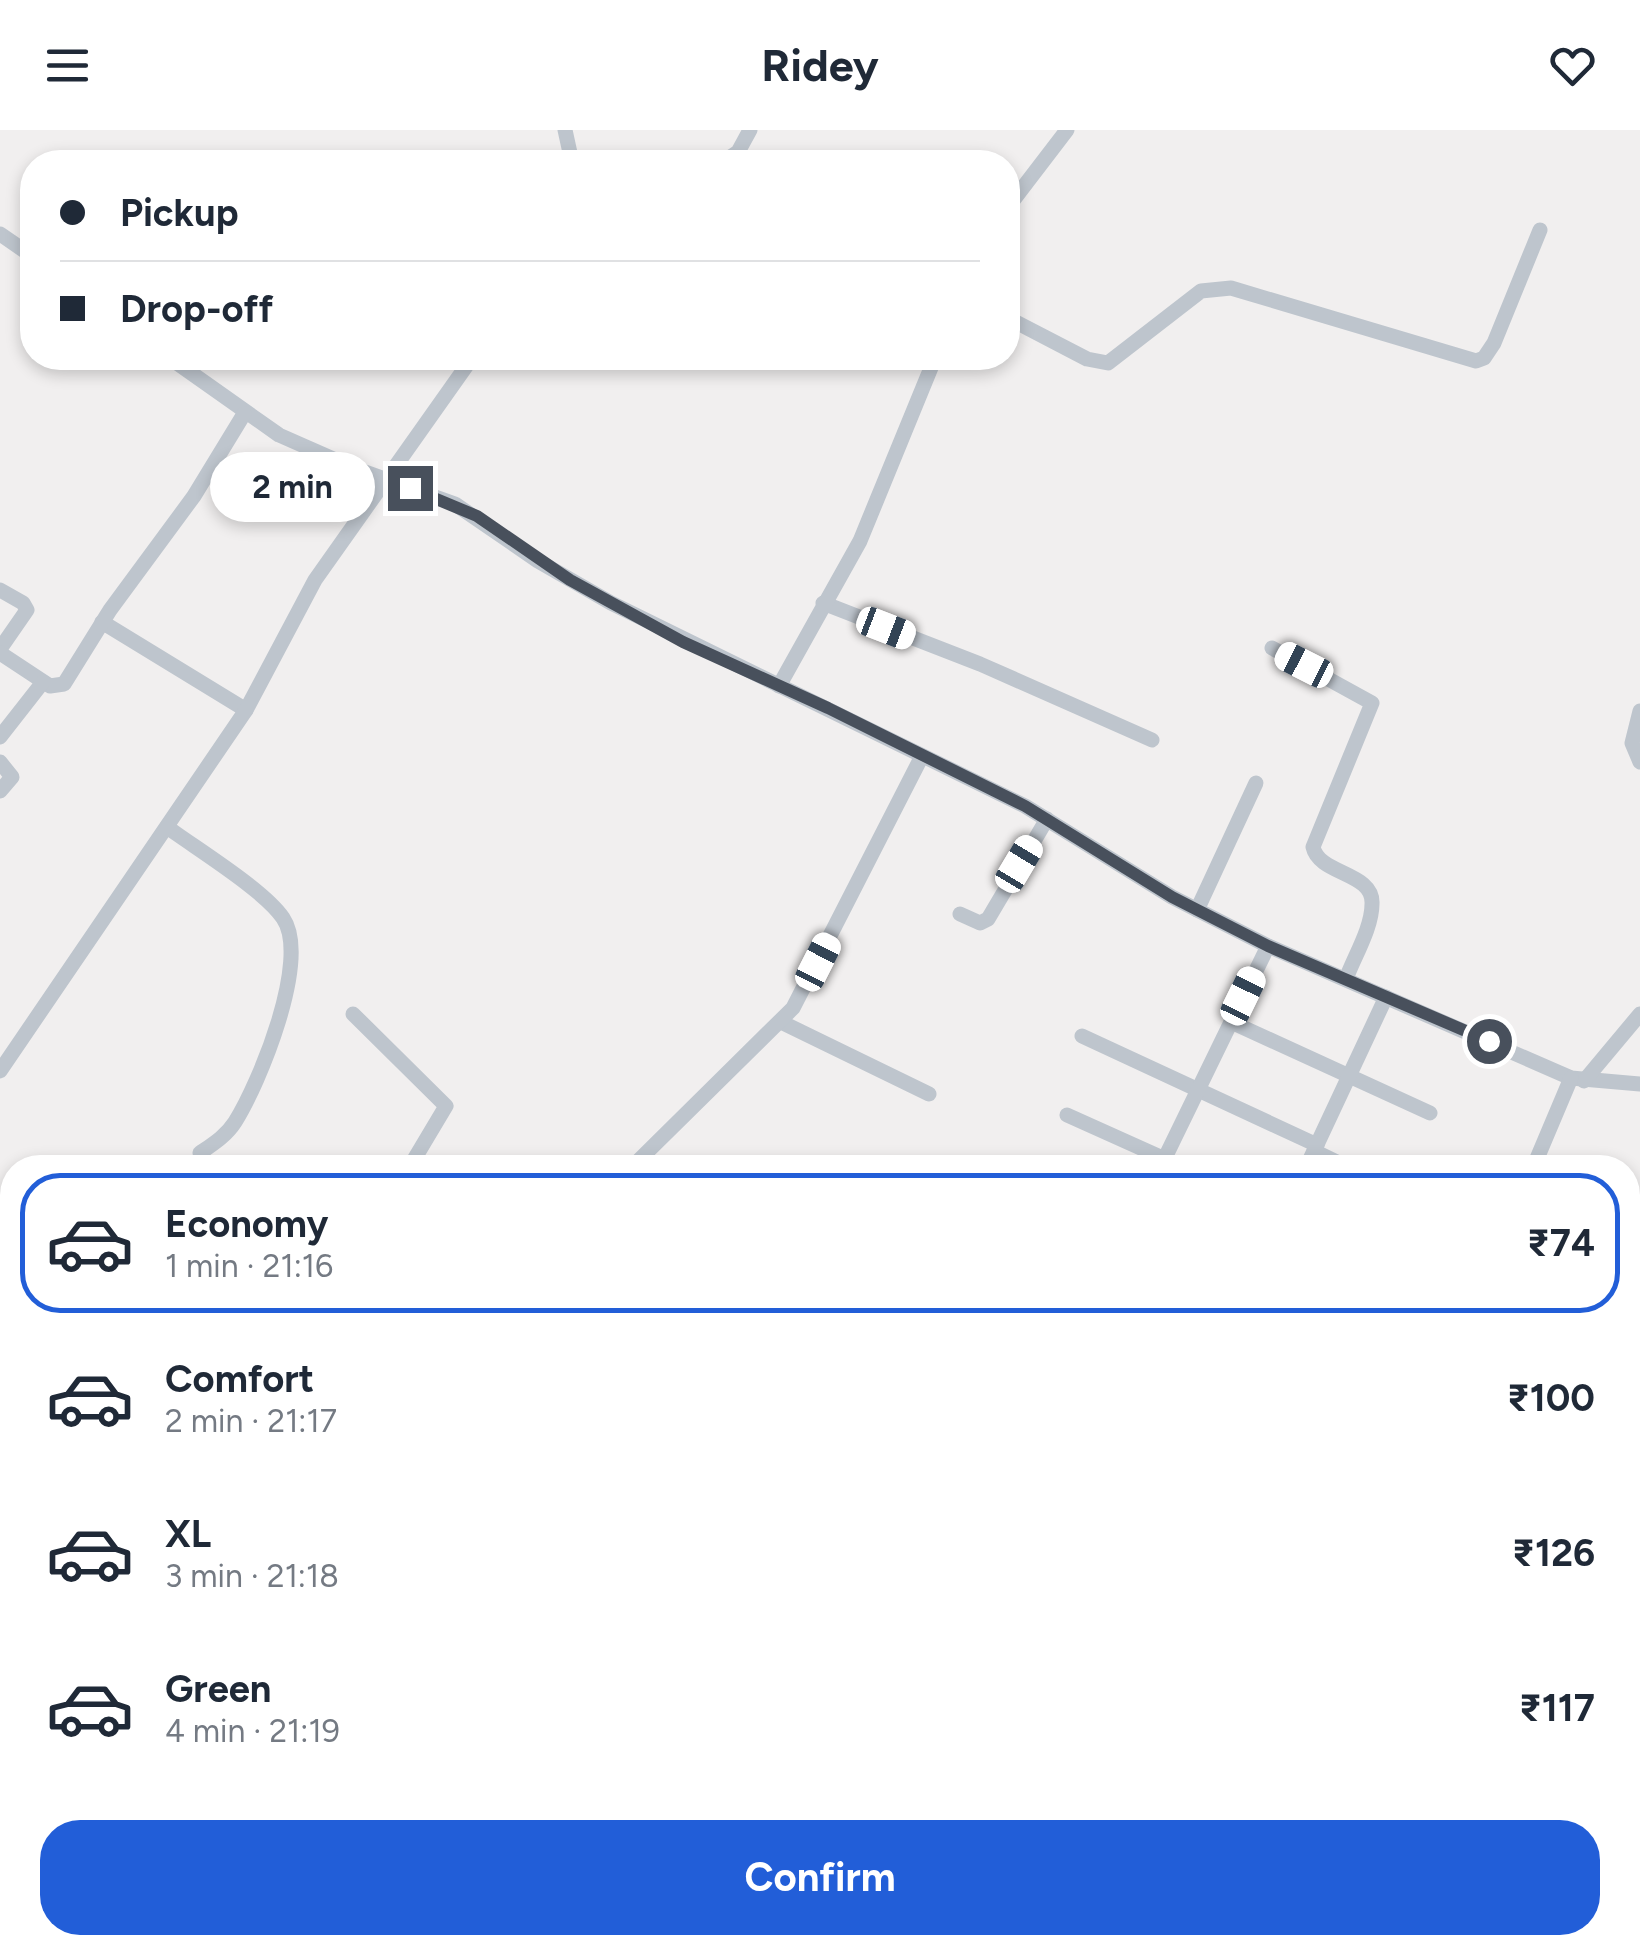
<!DOCTYPE html>
<meta charset="utf-8">
<style>
body{margin:0;font-family:Figtree,sans-serif;background:#f2f2f3;color:#1f2937;height:100vh;display:flex;flex-direction:column;font-size:38px;white-space:nowrap}
*{box-sizing:border-box;margin:0}
p{font-size:32px;color:#747a83}
.icon{flex:none;width:55px;height:55px;fill:none;stroke:currentColor;stroke-width:2;stroke-linecap:round;stroke-linejoin:round}
.map{position:relative;flex:1;overflow:hidden}
.panel{position:absolute;left:0px;top:1025px;width:1640px;height:800px;display:flex;flex-direction:column;background:#fff;border-radius:40px 40px 0 0;box-shadow:0 5px 15px #0003}
.panel>*{flex:none}
.top-card{position:absolute;left:20px;top:20px;width:1000px;height:220px;border-radius:40px;box-shadow:0 5px 15px #0003;display:grid;align-content:center;height:220px;padding:0 40px;background:#fff}
.end{position:absolute;width:45px;height:45px;margin:-22px;border:12px solid #48505c;background:#fff;box-shadow:0 0 0 5px #fff}
.from{border-radius:50%}
.bubble{position:absolute;height:70px;border-radius:35px;background:#fff;box-shadow:0 5px 15px #0003;font-size:32px;font-weight:700;line-height:70px;text-align:center}
.car{position:absolute;width:30px;height:60px;margin:-30px -15px;border-radius:12px;box-shadow:0 0 8px 2px #0007;background:linear-gradient(#fff 24%,#345 0 40%,#fff 0 76%,#345 0 86%,#fff 0)}
.top-card b{display:flex;align-items:center;gap:35px;height:95px;font-size:38px}
.top-card b+b{border-top:2px solid #e0e1e3}
.top-card i{width:25px;height:25px;background:#1f2937}
ul{padding:18px 0 0;list-style:none}
li{display:flex;align-items:center;gap:30px;height:140px;margin:0 20px 15px;padding:0 20px;border:5px solid transparent;border-radius:40px}
li div{flex:1}
li b{display:block;font-size:38px}
li em{font-style:normal;font-weight:700}
li.active{border-color:#225ed8}
li>.icon{width:90px;height:90px;stroke-width:1.5}
.button{display:flex;gap:20px;margin-top:auto;padding:20px 40px}
.button a{flex:1;height:115px;border-radius:40px;background:#225ed8;color:#fff;font-size:40px;font-weight:700;line-height:115px;text-align:center}
header{display:flex;justify-content:space-between;align-items:center;height:130px;padding:0 40px;background:#fff;font-size:45px;font-weight:700}
.map>svg:first-child{display:block}
</style>
<header><svg class="icon" aria-label="menu" viewBox="0 0 24 24"><path d="M4 6h16M4 12h16M4 18h16"/></svg>Ridey<svg class="icon" aria-label="heart" viewBox="0 0 24 24"><path d="M12 20l-8-8c-3-5 5-10 8-4 3-6 11-1 8 4z"/></svg></header>
<div class="map">
<svg width="1640" height="1825" viewBox="0 0 1640 1825">
<rect width="100%" height="100%" fill="#f1efef"/>
<g fill="none" stroke-linecap="round" stroke-linejoin="round">
<g stroke="#bec5cd" stroke-width="15">
<path d="M 565,0 L 572,32"/>
<path d="M 723,32 L 738,22 L 750,0"/>
<path d="M 1008,77 L 1067,0"/>
<path d="M 0,104 L 32,126"/>
<path d="M 1008,188 L 1087,229 L 1108,233 L 1201,161 L 1231,158 L 1476,231 L 1484,228 L 1494,213 L 1540,100"/>
<path d="M 170,228 L 279,305 L 354,338 L 455,374 L 538,431 L 611,473 L 1025,676 L 1172,767 L 1268,816 L 1571,948 L 1640,954"/>
<path d="M 0,460 L 23,473 L 27,480 L 0,519"/>
<path d="M 823,473 L 980,534 L 1152,610"/>
<path d="M 102,492 L 246,580"/>
<path d="M 1272,518 L 1372,573 L 1313,717 C 1319,745 1374,742 1372,774 C 1372,798 1354,827 1346,849"/>
<path d="M 0,523 L 50,556 L 64,554 L 110,480 L 194,366 L 244,284"/>
<path d="M 779,556 L 860,411 L 935,228"/>
<path d="M 1640,581 L 1632,613 L 1640,632"/>
<path d="M 0,607 L 43,552"/>
<path d="M 0,632 L 12,647 L 0,661"/>
<path d="M 167,697 C 197,719 264,760 283,788 C 311,829 259,954 235,992 C 226,1006 213,1014 200,1023"/>
<path d="M 1197,780 L 1256,653"/>
<path d="M 960,784 L 980,793 L 988,789 L 1047,689"/>
<path d="M 353,884 L 446,976 L 409,1038"/>
<path d="M 781,892 L 929,964"/>
<path d="M 1231,892 L 1430,983"/>
<path d="M 1082,906 L 1317,1015"/>
<path d="M 0,941 L 246,580 L 315,450 L 472,228"/>
<path d="M 1584,951 L 1640,884"/>
<path d="M 1067,985 L 1185,1038"/>
<path d="M 1314,1021 L 1349,1038"/>
<path d="M 631,1038 L 793,878 L 922,626"/>
<path d="M 1160,1038 L 1268,816"/>
<path d="M 1306,1038 L 1386,867"/>
<path d="M 1533,1038 L 1571,948"/>
<path d="M 0,1176 L 12,1189"/>
<path d="M 1628,1211 L 1640,1216"/>
<path d="M 1628,1294 L 1640,1299"/>
<path d="M 1628,1373 L 1640,1379"/>
<path d="M 0,1397 L 12,1380"/>
<path d="M 0,1607 L 12,1623"/>
<path d="M 0,1661 L 12,1650"/>
<path d="M 155,1812 L 163,1825"/>
<path d="M 542,1812 L 556,1825"/>
<path d="M 729,1812 L 743,1825"/>
<path d="M 1463,1812 L 1491,1825"/>
<path d="M 90,1825 L 101,1812"/>
<path d="M 257,1825 L 275,1812"/>
<path d="M 441,1825 L 455,1812"/>
<path d="M 674,1825 L 688,1812"/>
<path d="M 1414,1825 L 1422,1812"/>
</g>
</g>
<g fill="none" stroke-linecap="round" stroke-linejoin="round">
<path stroke="#48505c" stroke-width="12" d="M 410,358 L 477,386 L 570,450 L 683,512 L 828,578 L 1025,676 L 1172,767 L 1268,816 L 1489,911"/>
</g>
</svg>
<i class="end from" style="left:1489px;top:911px"></i>
<i class="end" style="left:410px;top:358px"></i>
<div class="bubble" style="left:210px;top:322px;width:165px">2 min</div>
<i class="car" style="left:886px;top:498px;rotate:111deg"></i>
<i class="car" style="left:1304px;top:535px;rotate:297deg"></i>
<i class="car" style="left:1019px;top:734px;rotate:31deg"></i>
<i class="car" style="left:818px;top:832px;rotate:27deg"></i>
<i class="car" style="left:1243px;top:866px;rotate:26deg"></i>
<div class="top-card">
<b><i class="from"></i>Pickup</b>
<b><i></i>Drop-off</b>
</div>
<section class="panel">
<ul>
<li class="active"><svg class="icon" aria-label="car" viewBox="0 0 24 24"><path d="M5 17H2v-5l4-1 3-4h7l3 4 3 1v5h-3M9 17h6M6 11h13"/><circle cx="7" cy="17" r="2"/><circle cx="17" cy="17" r="2"/></svg><div><b>Economy</b><p>1 min · 21:16</p></div><em>₹74</em></li>
<li><svg class="icon" aria-label="car" viewBox="0 0 24 24"><path d="M5 17H2v-5l4-1 3-4h7l3 4 3 1v5h-3M9 17h6M6 11h13"/><circle cx="7" cy="17" r="2"/><circle cx="17" cy="17" r="2"/></svg><div><b>Comfort</b><p>2 min · 21:17</p></div><em>₹100</em></li>
<li><svg class="icon" aria-label="car" viewBox="0 0 24 24"><path d="M5 17H2v-5l4-1 3-4h7l3 4 3 1v5h-3M9 17h6M6 11h13"/><circle cx="7" cy="17" r="2"/><circle cx="17" cy="17" r="2"/></svg><div><b>XL</b><p>3 min · 21:18</p></div><em>₹126</em></li>
<li><svg class="icon" aria-label="car" viewBox="0 0 24 24"><path d="M5 17H2v-5l4-1 3-4h7l3 4 3 1v5h-3M9 17h6M6 11h13"/><circle cx="7" cy="17" r="2"/><circle cx="17" cy="17" r="2"/></svg><div><b>Green</b><p>4 min · 21:19</p></div><em>₹117</em></li>
</ul>
<div class="button"><a>Confirm</a></div>
</section>
</div>
